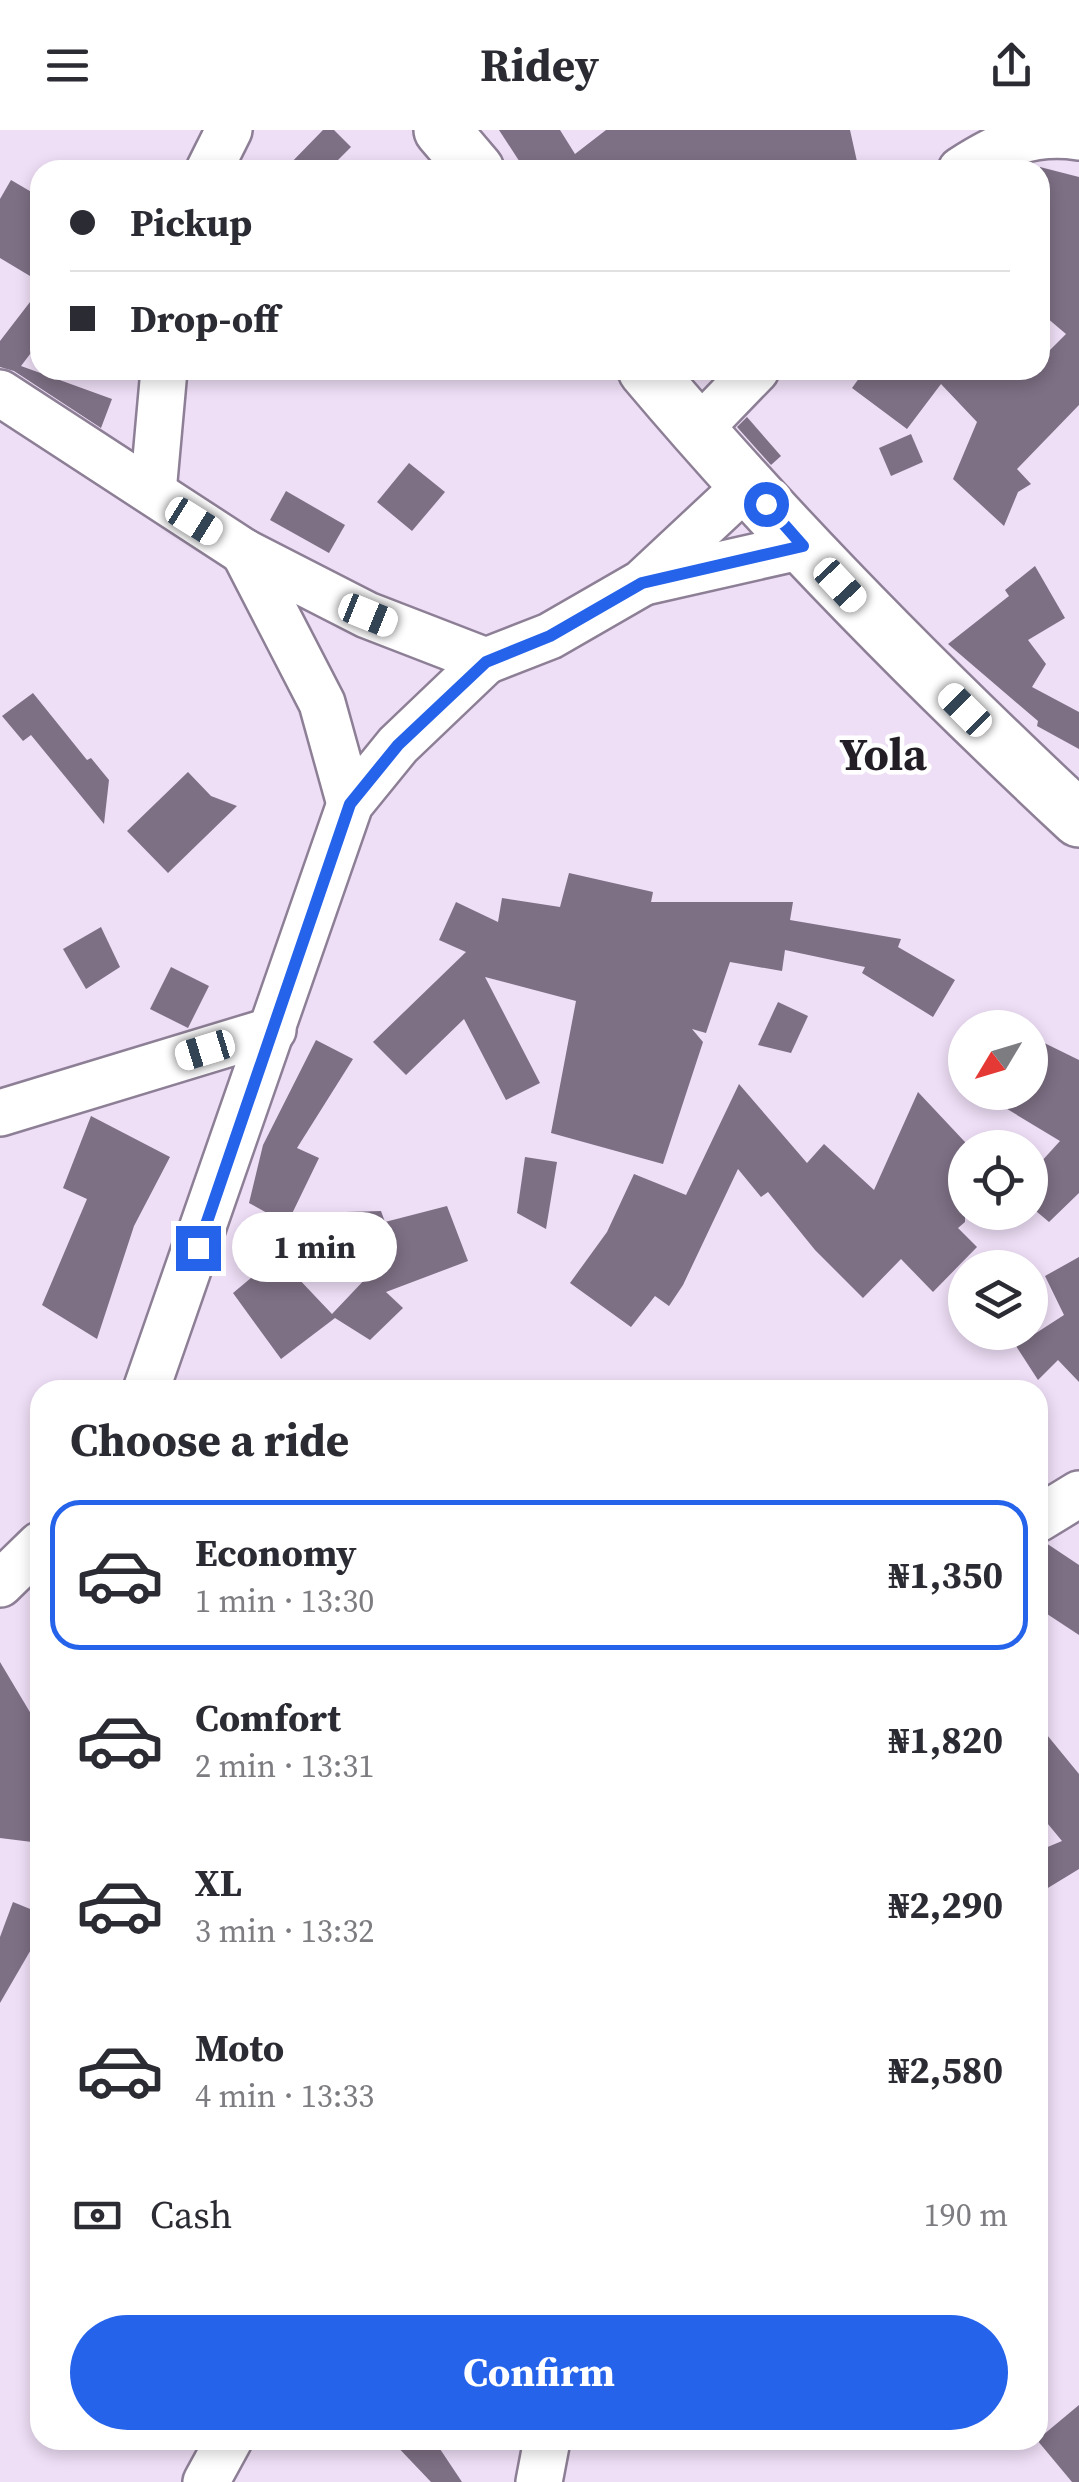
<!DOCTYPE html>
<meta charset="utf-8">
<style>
body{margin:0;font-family:"Source Serif 4",serif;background:#f7f7f7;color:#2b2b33;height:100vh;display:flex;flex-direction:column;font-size:38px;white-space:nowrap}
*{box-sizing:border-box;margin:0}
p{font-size:32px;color:#7c7c81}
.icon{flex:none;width:55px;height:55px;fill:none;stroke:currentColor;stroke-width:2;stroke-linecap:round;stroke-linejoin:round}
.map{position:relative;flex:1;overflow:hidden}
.side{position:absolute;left:30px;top:1250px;width:1018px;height:1070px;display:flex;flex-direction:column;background:#fff;border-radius:30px;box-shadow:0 5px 15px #0003}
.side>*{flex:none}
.hud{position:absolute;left:30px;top:30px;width:1020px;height:220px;border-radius:30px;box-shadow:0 5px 15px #0003;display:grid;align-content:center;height:220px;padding:0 40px;background:#fff}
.needle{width:65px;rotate:232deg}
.tools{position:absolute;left:948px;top:880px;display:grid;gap:20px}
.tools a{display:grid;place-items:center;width:100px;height:100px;border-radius:50%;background:#fff;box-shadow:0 5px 15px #0003;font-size:50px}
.end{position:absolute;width:45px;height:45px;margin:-22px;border:12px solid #2563eb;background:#fff;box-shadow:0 0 0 5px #fff}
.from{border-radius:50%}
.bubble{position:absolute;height:70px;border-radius:35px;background:#fff;box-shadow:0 5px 15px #0003;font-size:32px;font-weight:700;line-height:70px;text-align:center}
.car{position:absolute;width:30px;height:60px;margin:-30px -15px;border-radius:12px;box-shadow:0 0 8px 2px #0007;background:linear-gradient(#fff 24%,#345 0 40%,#fff 0 76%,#345 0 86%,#fff 0)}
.hud b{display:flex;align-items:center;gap:35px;height:95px;font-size:38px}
.hud b+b{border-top:2px solid #e1e1e2}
.hud i{width:25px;height:25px;background:#2b2b33}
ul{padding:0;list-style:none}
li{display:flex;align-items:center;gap:30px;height:150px;margin:0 20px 15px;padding:0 20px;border:5px solid transparent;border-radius:30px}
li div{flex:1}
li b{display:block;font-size:38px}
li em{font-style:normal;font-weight:700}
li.on{border-color:#2563eb}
li>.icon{width:90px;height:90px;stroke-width:1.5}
h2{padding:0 40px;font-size:45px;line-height:120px}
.pay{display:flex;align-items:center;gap:25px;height:110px;padding:0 40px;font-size:38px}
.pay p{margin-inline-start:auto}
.cta{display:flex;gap:20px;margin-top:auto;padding:20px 40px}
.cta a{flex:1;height:115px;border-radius:60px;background:#2563eb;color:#fff;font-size:40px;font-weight:700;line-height:115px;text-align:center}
header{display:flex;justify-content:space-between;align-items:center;height:130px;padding:0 40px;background:#fff;font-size:45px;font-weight:700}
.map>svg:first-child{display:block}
</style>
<header><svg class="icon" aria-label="menu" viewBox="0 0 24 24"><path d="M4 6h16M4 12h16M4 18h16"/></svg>Ridey<svg class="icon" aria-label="share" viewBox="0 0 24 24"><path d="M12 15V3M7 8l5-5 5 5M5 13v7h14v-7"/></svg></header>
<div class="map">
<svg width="1079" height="2352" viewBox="0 0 1079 2352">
<rect width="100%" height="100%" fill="#eedef6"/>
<g fill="#7d6f84">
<path d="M 323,0 L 334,0 L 351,17 L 328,40 L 284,40 Z"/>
<path d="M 499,0 L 560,0 L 575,24 L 606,0 L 850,0 L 858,36 L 840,40 L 525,40 Z"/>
<path d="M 1040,37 L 1079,47 L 1079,275 L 1017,339 L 1031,354 L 1018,362 L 1004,396 L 953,349 L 977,292 L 941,254 L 907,299 L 852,258 L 865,240 L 1040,240 L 1040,230 L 1066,204 L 1040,182 Z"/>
<path d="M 11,50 L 40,67 L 40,152 L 0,128 L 0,69 Z"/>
<path d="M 40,159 L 40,211 L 21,236 L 112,269 L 101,298 L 14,241 L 0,237 L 0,211 Z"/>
<path d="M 747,287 L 781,326 L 771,335 L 737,297 Z"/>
<path d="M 911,304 L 923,332 L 891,346 L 879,318 Z"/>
<path d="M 409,333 L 445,362 L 412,401 L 377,372 Z"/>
<path d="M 286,361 L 345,395 L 329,423 L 270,390 Z"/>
<path d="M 1035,436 L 1065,488 L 1028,510 L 1046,534 L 1032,557 L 1079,582 L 1079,619 L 1037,596 L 1038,591 L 948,514 L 1009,466 L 1005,460 Z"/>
<path d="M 33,563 L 87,630 L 91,628 L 109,650 L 104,694 L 31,605 L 23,611 L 2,586 Z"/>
<path d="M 188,642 L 211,666 L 237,676 L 168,743 L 127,701 Z"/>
<path d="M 569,743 L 653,762 L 651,772 L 793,772 L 790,790 L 901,809 L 898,817 L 955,850 L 933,887 L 862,843 L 865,837 L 785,820 L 782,841 L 730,832 L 706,903 L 692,899 L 703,912 L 663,1034 L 551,1003 L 576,871 L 485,847 L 540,953 L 506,970 L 464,889 L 406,945 L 373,912 L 466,822 L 439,810 L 456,772 L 498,792 L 502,768 L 560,777 Z"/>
<path d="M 101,797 L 120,837 L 86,859 L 63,819 Z"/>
<path d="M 171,837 L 209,856 L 188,898 L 150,879 Z"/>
<path d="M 778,872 L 808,886 L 791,923 L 758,915 Z"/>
<path d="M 1030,906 L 1079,930 L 1079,1063 L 1049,1092 L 1030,1076 L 1030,1044 L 1060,1011 L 979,962 L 1030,962 Z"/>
<path d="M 316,910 L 353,929 L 297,1018 L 319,1028 L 287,1094 L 249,1073 L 263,1015 Z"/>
<path d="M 739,954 L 807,1033 L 824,1014 L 874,1060 L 918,962 L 965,1012 L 965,1092 L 958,1098 L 977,1117 L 933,1162 L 901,1129 L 863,1168 L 815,1120 L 768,1062 L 761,1067 L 738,1039 L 683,1155 L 669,1176 L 655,1166 L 631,1197 L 570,1153 L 607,1102 L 634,1044 L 686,1065 Z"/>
<path d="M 91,986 L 170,1027 L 134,1096 L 97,1209 L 42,1175 L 87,1069 L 63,1058 Z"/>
<path d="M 525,1027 L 557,1032 L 546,1099 L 517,1083 Z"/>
<path d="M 447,1076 L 468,1131 L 386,1162 L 403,1178 L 370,1210 L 335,1188 L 281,1229 L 233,1163 L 277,1126 L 332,1184 L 369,1145 L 373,1148 L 346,1082 L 381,1081 L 385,1092 Z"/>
<path d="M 1079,1127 L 1079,1252 L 1058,1230 L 1038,1250 L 1016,1216 L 1064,1185 L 1045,1146 Z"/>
<path d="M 1046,1413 L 1079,1435 L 1079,1505 L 1038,1478 L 1038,1415 Z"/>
<path d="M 0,1532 L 40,1599 L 40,1713 L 0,1708 Z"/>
<path d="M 1038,1594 L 1079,1644 L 1079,1739 L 1038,1764 L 1038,1721 L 1062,1711 L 1038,1682 Z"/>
<path d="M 13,1772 L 40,1783 L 40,1804 L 0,1873 L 0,1807 Z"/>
<path d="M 1079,2275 L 1079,2352 L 1072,2352 L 1037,2310 Z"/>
<path d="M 391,2310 L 434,2310 L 462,2352 L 431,2352 Z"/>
</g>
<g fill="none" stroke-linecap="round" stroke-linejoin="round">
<defs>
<g id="street">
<path d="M 209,40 L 229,0"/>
<path d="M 961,40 C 999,15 1032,0 1079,7"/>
<path d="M 0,263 L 244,422 L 367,485 L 486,531 L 550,506 L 642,453 L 748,354"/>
<path d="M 697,301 L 756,240"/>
<path d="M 153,362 L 164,240"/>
<path d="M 244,422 L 322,573 L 350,674"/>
<path d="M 644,452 L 803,416"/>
<path d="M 0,983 L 273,900"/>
<path d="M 146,1260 L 350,674 L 398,615 L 486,531"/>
<path d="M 1038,1389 L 1079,1364"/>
<path d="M 0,1454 L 40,1415"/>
<path d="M 206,2352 L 229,2310"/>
<path d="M 539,2352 L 547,2310"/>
</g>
<g id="secondary">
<path d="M 442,0 L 476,40"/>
<path d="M 646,240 C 780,399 927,547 1079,689"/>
</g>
</defs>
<use href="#street" stroke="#8d7f95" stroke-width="50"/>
<use href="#secondary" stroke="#8d7f95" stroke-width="60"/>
<use href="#street" stroke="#fff" stroke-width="45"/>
<use href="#secondary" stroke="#fff" stroke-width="55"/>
</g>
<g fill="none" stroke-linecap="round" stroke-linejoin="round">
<path stroke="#2563eb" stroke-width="12" d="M 198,1118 L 350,674 L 398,615 L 486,532 L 550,506 L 642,453 L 803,416 L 766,374"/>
</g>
<g text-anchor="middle" stroke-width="9" stroke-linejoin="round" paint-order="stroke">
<g font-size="45" font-weight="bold" fill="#231e26" stroke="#fff">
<text x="883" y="640">Yola</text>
</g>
</g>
</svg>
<div class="tools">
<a><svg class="needle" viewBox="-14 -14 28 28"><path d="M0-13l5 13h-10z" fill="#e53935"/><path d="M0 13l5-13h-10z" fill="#7c7c81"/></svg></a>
<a><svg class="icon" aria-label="locate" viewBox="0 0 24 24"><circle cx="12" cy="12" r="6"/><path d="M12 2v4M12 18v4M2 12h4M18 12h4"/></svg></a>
<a><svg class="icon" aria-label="layers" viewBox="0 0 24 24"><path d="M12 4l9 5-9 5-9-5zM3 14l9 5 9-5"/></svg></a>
</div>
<i class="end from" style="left:766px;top:374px"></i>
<i class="end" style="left:198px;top:1118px"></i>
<div class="bubble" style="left:232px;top:1082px;width:165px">1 min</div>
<i class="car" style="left:194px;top:391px;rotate:122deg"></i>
<i class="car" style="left:840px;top:455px;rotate:137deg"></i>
<i class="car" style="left:368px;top:485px;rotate:112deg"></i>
<i class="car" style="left:965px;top:580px;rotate:315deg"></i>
<i class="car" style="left:205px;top:920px;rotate:253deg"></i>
<div class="hud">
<b><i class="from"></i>Pickup</b>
<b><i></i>Drop-off</b>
</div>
<section class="side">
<h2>Choose a ride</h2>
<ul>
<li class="on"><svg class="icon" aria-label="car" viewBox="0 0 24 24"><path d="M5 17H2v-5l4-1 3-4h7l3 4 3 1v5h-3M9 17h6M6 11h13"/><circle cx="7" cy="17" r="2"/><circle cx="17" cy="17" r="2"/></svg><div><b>Economy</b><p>1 min · 13:30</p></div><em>₦1,350</em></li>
<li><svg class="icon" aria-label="car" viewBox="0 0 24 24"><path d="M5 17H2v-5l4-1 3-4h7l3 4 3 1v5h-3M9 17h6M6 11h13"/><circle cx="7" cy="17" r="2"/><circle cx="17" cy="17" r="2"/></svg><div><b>Comfort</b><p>2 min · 13:31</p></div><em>₦1,820</em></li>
<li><svg class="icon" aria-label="car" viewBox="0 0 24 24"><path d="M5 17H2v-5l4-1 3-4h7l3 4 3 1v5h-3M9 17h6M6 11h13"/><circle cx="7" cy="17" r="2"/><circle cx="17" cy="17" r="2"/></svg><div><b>XL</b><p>3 min · 13:32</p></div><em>₦2,290</em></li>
<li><svg class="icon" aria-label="car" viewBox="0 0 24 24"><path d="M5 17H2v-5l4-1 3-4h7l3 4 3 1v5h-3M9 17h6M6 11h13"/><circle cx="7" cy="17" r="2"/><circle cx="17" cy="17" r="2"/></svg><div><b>Moto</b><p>4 min · 13:33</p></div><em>₦2,580</em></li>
</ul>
<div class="pay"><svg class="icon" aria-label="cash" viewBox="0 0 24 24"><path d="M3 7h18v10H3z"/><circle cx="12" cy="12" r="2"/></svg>Cash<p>190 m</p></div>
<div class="cta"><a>Confirm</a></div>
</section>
</div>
